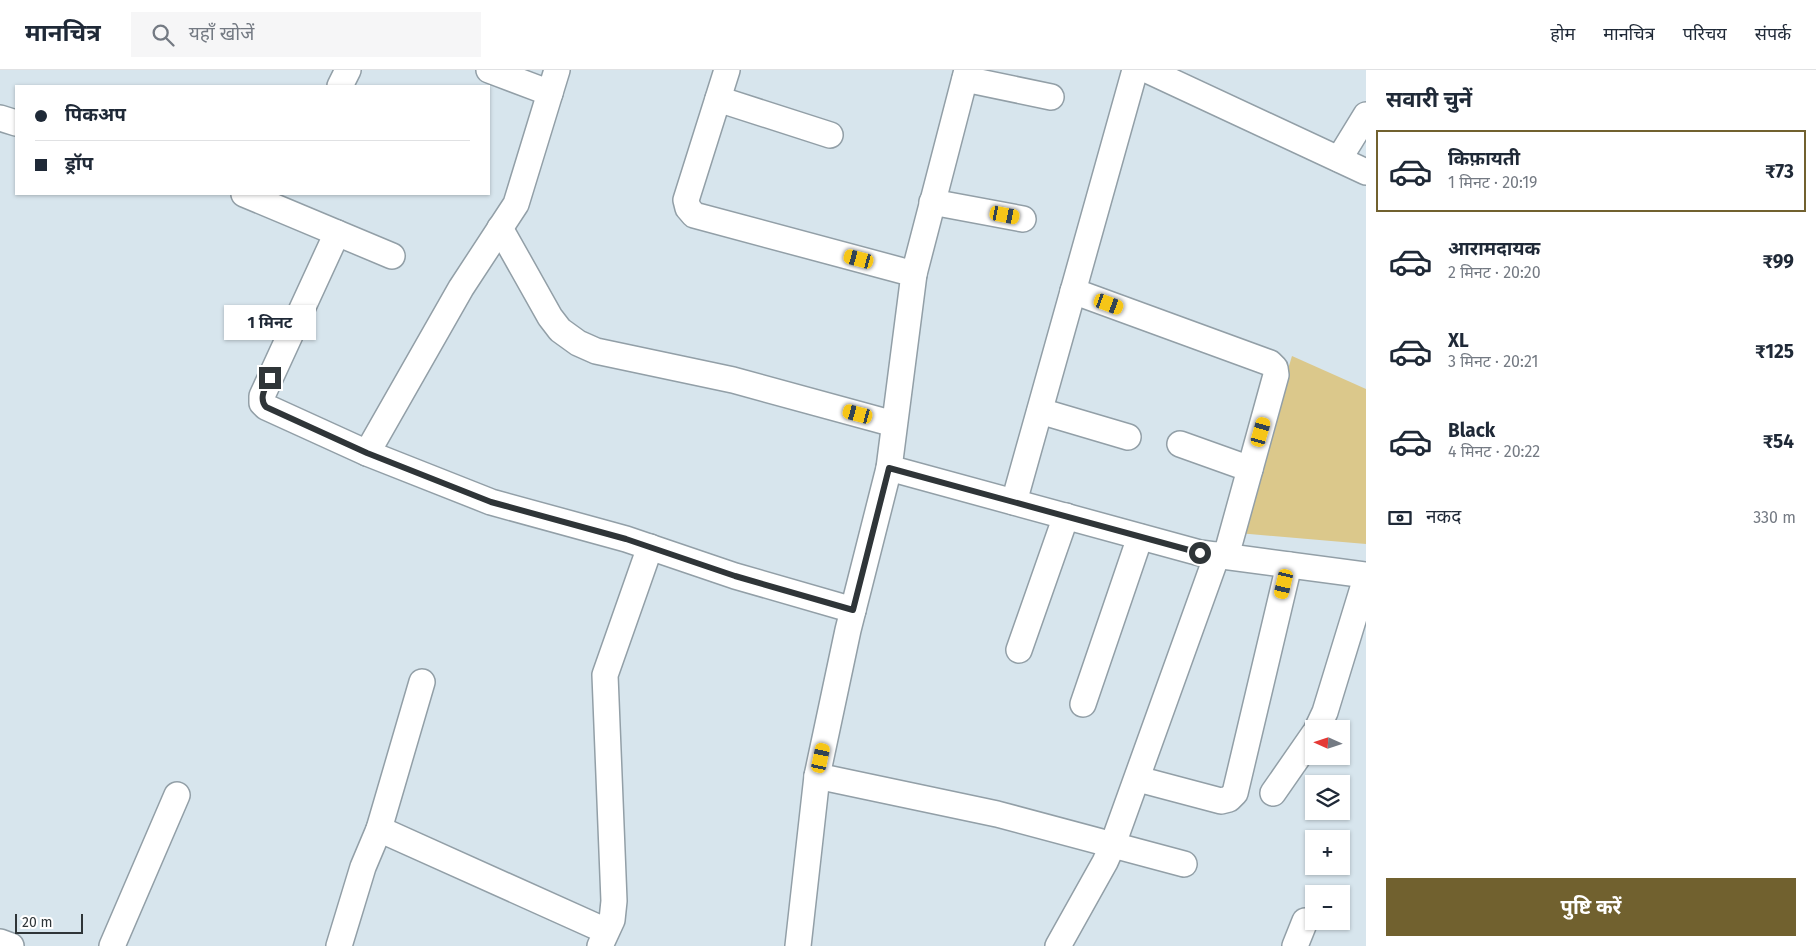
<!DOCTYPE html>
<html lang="hi">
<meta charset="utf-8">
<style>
body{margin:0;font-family:"Fira Sans","Noto Sans Devanagari",sans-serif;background:#f6f6f7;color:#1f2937;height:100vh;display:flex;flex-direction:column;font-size:19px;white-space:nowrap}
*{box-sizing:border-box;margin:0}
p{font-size:16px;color:#747a83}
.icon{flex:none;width:28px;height:28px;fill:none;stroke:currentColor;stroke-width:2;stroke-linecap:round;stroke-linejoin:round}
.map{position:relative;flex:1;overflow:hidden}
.sheet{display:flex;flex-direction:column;background:#fff;width:450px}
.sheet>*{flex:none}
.top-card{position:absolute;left:15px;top:15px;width:475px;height:110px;border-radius:0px;box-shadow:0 1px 4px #0004;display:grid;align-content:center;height:110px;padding:0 20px;background:#fff}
.needle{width:32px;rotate:273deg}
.tools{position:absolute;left:1305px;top:650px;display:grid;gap:10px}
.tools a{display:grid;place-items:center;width:45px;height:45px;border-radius:0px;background:#fff;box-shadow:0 1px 4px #0004;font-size:25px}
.scale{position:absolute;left:15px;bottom:12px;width:68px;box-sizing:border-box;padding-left:5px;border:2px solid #2f3538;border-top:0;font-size:14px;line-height:18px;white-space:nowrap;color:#2f3538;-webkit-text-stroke:4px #fff;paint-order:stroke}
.end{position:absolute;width:22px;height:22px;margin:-11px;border:6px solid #2f3538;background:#fff;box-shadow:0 0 0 2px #fff}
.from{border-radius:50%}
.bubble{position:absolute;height:35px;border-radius:0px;background:#fff;box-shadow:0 1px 4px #0004;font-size:16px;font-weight:700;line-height:35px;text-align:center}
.car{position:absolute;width:15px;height:30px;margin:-15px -8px;border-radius:6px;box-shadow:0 0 4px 1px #0007;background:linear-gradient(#f5c518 24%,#345 0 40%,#f5c518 0 76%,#345 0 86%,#f5c518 0)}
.top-card b{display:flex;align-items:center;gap:18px;height:48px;font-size:19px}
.top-card b+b{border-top:1px solid #e0e1e3}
.top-card i{width:12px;height:12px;background:#1f2937}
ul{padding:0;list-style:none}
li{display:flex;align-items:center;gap:15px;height:82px;margin:0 10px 8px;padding:0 10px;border:2px solid transparent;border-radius:0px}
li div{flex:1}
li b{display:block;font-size:19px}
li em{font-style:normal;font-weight:700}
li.selected{border-color:#71612f}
li>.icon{width:45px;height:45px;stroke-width:1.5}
h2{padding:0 20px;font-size:22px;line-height:60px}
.pay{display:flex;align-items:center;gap:12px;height:55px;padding:0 20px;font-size:19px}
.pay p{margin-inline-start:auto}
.button{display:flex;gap:10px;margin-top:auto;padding:10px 20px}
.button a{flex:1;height:58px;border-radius:0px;background:#71612f;color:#fff;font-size:20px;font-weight:700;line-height:58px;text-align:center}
header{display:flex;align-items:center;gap:30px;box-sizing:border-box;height:70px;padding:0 25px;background:#fff;border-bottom:1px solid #e0e1e3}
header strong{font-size:24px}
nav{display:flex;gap:28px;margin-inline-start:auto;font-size:18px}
.search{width:350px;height:45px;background:#f6f6f7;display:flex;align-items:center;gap:12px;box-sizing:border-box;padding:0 18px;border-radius:0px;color:#747a83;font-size:19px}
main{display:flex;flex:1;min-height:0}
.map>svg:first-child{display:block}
</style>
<header>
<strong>मानचित्र</strong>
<div class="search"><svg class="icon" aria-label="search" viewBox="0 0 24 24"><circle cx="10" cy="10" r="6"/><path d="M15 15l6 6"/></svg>यहाँ खोजें</div>
<nav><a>होम</a><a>मानचित्र</a><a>परिचय</a><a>संपर्क</a></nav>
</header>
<main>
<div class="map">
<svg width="1366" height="876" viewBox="0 0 1366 876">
<rect width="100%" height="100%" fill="#d7e5ed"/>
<path fill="#dbc88b" d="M 1292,286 L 1366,319 L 1366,474 L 1238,463 Z"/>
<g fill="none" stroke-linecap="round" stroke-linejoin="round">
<defs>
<g id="minor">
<path d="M 489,0 L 550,23"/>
<path d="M 727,0 L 686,130 L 688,138 L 694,145 L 914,204"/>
<path d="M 1147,0 L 1366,102"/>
<path d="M 965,9 L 1051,27"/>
<path d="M 340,16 L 348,0"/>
<path d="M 718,29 L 830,65"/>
<path d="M 0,48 L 16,53"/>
<path d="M 1339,89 L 1366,45"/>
<path d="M 244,124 L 392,186"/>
<path d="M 932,132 L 1023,149"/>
<path d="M 500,158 L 550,247 L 560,260 L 578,273 L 596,281 L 733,310 L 894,354"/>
<path d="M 337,163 L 262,326 L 262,333 L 266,337 L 367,383 L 491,432 L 626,469 L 735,506 L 853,540"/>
<path d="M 1073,221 L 1270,293 L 1275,298 L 1276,305 L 1226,486"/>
<path d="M 1040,341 L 1128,367"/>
<path d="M 1180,374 L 1250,399"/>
<path d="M 367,383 L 461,218 L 516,134 L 557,0"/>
<path d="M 889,398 L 1200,483 L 1366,505"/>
<path d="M 1014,432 L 1135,0"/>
<path d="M 1019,580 L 1066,446"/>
<path d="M 1083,634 L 1140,467"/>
<path d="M 1317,659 L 1325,642 L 1366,508"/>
<path d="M 817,706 L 997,744 L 1184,794"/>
<path d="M 1138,709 L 1221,731 L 1229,729 L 1235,723 L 1289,495"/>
<path d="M 1273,723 L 1314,664"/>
<path d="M 379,759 L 606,861"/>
<path d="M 0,872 L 11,876"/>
<path d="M 112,876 L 177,725"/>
<path d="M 339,876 L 363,797 L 379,759 L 422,612"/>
<path d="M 600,876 L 612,850 L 614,831 L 605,605 L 650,477"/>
<path d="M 798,876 L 817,706 L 848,560 L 889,398 L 914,204 L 967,0"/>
<path d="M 1058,876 L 1105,792 L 1113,774 L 1217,485"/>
<path d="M 1295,876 L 1305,851"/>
</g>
</defs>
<use href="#minor" stroke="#929fa7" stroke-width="28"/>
<use href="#minor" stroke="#fff" stroke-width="25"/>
</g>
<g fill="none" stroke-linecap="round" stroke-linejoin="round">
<path stroke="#2f3538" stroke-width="6" d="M 270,308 C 266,317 258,328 266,337 L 367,383 L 491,432 L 626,469 L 735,506 L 853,540 L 889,398 L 1200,483"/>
</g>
</svg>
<div class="tools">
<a><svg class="needle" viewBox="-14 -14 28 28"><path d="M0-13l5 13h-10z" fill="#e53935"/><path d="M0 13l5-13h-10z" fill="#747a83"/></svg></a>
<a><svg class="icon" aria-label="layers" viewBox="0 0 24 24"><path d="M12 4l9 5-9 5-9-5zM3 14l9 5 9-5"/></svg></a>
<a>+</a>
<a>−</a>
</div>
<div class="scale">20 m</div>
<i class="end from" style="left:1200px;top:483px"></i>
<i class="end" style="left:270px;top:308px"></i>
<div class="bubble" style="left:224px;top:235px;width:92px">1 मिनट</div>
<i class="car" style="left:1005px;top:145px;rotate:101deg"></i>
<i class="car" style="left:859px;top:189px;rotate:285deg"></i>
<i class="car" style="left:1109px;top:234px;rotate:110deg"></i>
<i class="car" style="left:858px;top:344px;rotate:285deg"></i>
<i class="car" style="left:1261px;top:362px;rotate:16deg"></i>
<i class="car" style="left:1284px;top:514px;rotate:193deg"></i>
<i class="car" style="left:821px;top:688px;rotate:12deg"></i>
<div class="top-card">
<b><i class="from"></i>पिकअप</b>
<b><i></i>ड्रॉप</b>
</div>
</div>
<section class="sheet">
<h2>सवारी चुनें</h2>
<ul>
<li class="selected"><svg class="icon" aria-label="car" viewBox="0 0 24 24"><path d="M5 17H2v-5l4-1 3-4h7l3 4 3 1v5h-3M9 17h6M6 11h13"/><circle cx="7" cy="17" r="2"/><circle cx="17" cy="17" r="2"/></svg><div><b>किफ़ायती</b><p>1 मिनट · 20:19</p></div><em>₹73</em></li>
<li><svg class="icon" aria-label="car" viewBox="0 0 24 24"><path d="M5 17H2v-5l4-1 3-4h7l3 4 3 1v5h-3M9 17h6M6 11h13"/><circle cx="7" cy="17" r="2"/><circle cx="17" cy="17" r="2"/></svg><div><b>आरामदायक</b><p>2 मिनट · 20:20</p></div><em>₹99</em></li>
<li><svg class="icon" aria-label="car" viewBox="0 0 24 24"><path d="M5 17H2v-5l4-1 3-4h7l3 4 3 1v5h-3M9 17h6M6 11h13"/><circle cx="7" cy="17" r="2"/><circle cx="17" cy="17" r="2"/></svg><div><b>XL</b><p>3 मिनट · 20:21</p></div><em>₹125</em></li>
<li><svg class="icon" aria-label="car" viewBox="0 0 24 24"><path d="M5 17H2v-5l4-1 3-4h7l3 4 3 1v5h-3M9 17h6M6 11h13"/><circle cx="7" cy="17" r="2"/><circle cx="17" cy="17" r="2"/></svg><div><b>Black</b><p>4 मिनट · 20:22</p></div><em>₹54</em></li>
</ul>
<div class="pay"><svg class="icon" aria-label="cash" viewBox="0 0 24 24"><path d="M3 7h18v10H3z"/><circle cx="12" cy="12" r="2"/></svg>नकद<p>330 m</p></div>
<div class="button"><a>पुष्टि करें</a></div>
</section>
</main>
